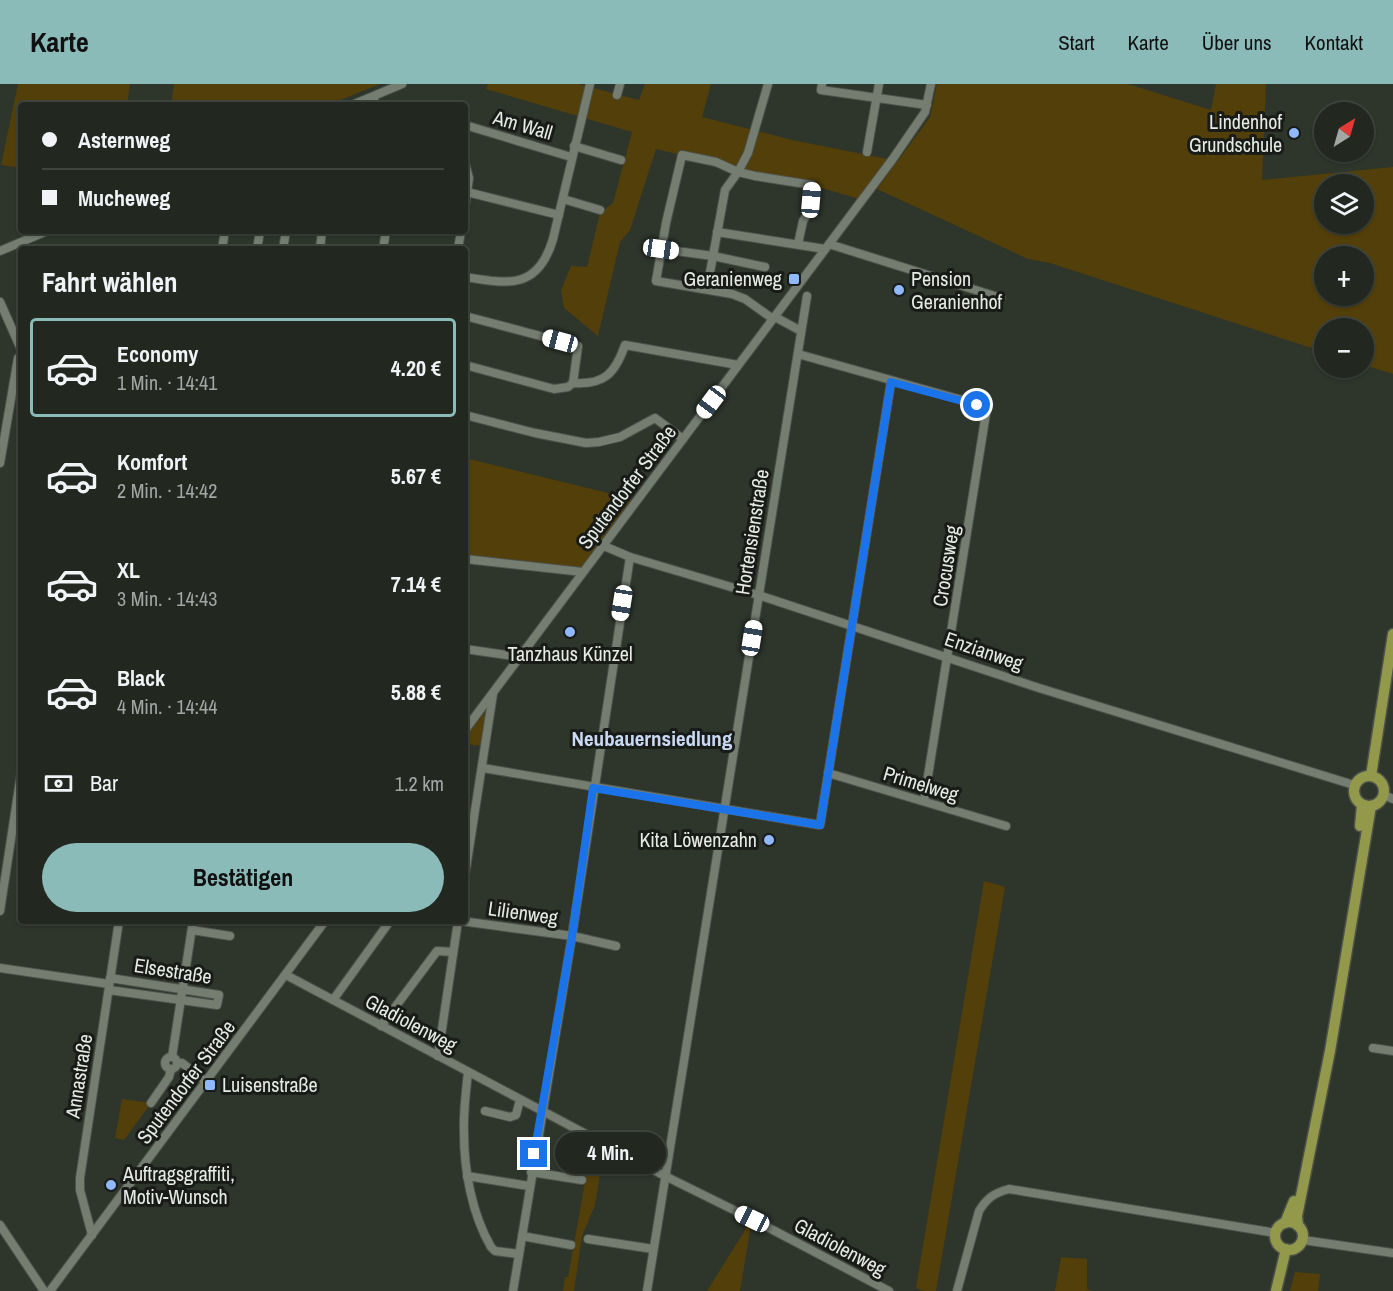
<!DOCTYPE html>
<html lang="de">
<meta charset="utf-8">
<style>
body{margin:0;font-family:"Archivo Narrow",sans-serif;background:#2e342d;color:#f1f3f6;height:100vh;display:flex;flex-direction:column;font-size:22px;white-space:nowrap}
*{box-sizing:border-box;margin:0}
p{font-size:20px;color:#a2a6a5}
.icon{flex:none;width:33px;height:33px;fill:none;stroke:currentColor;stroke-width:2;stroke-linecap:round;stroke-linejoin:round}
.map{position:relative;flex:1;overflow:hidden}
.sheet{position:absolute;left:18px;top:162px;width:450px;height:678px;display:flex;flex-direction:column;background:#222820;border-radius:6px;box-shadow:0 2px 4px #0004,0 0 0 2px #3f443e}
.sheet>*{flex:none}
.hud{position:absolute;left:18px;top:18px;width:450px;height:132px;border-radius:6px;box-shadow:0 2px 4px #0004,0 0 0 2px #3f443e;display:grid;align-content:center;height:132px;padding:0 24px;background:#222820}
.needle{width:39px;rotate:37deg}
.fabs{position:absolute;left:1314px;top:18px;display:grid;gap:12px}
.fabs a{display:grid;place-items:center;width:60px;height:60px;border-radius:50%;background:#222820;box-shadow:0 2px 4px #0004,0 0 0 2px #3f443e;font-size:30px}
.end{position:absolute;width:27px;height:27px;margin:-14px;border:8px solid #1a73e8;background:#fff;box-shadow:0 0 0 3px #fff}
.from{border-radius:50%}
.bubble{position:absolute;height:42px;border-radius:21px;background:#222820;box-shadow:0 2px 4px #0004,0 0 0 2px #3f443e;font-size:20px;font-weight:700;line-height:42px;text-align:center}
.car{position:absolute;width:18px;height:36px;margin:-18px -9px;border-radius:8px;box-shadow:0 0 4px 2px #0007;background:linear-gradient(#fff 24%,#345 0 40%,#fff 0 76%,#345 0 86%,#fff 0)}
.hud b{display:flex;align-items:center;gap:21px;height:57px;font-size:22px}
.hud b+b{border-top:2px solid #3f443e}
.hud i{width:15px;height:15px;background:#f1f3f6}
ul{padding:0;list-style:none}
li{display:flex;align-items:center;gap:18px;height:99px;margin:0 12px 9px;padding:0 12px;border:3px solid transparent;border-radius:6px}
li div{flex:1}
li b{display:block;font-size:22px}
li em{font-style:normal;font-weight:700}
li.current{border-color:#8bbbb9}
li>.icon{width:54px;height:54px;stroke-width:1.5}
h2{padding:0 24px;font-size:27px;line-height:72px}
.pay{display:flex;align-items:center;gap:15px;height:66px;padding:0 24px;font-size:22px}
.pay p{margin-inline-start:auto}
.primary-button{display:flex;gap:12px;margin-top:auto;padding:12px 24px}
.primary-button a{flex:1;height:69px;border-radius:36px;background:#8bbbb9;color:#111;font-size:24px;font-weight:700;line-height:69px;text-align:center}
header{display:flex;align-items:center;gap:36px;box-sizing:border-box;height:84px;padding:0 30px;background:#8bbbb9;color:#111}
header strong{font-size:28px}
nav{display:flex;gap:33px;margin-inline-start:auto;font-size:21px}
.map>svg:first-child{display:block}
</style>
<header>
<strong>Karte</strong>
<nav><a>Start</a><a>Karte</a><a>Über uns</a><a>Kontakt</a></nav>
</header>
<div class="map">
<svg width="1393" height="1207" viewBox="0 0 1393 1207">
<rect width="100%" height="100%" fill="#2e352b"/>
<g fill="#533f09" fill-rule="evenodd">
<path d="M 18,0 L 130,0 L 127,21 L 21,21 L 21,84 L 1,81 Z"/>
<path d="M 174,0 L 380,0 L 328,21 L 171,21 Z"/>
<path d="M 488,0 L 578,0 L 639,16 L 645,0 L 711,0 L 702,33 L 792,56 L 888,75 L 859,115 L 812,101 L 656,65 L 630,146 L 620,158 L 598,252 L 564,224 L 561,206 L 571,182 L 587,183 L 600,129 L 613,119 L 632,48 L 486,5 Z"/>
<path d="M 937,0 L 1128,0 L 1211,26 L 1216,0 L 1266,0 L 1262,96 L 1393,83 L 1393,290 L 1364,281 L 1364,244 L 1324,244 L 1324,268 L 1050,179 L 1028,175 L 877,105 L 930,33 ZM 1324,100 L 1364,100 L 1364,140 L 1324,140 ZM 1324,172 L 1364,172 L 1364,212 L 1324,212 Z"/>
<path d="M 465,374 L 632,415 L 578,488 L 465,475 Z"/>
<path d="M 488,624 L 483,662 L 465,660 L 465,653 Z"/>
<path d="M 984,797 L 1005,803 L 936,1207 L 924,1207 L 916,1204 Z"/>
<path d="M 122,1015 L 151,1019 L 124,1056 L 115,1054 Z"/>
<path d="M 592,1059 L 610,1069 L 600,1090 L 595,1121 L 582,1152 L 574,1207 L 563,1207 L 565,1193 L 568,1193 Z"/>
<path d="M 752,1135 L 740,1207 L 707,1207 Z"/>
<path d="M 1061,1173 L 1087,1175 L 1087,1205 L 1092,1207 L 1055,1207 Z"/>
<path d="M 1295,1188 L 1320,1190 L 1318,1207 L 1290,1207 Z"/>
</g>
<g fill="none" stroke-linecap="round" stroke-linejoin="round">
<defs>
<g id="minor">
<path d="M 822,0 L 821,6 L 927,21"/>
<path d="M 617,11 L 620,0"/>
<path d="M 373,13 L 376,21"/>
<path d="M 352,21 L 402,0"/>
<path d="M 465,41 L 571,73"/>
<path d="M 574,62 L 621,76"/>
<path d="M 867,68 L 879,0"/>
<path d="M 465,79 L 469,94 L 465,122"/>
<path d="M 467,108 L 559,131"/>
<path d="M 563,115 L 600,126"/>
<path d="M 717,148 L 825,165"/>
<path d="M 829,160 L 1001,214"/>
<path d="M 222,165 L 225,147"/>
<path d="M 257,165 L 260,147"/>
<path d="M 283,165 L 286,147"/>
<path d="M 320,165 L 322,147"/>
<path d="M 383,165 L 386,147"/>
<path d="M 458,165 L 461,147"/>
<path d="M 661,165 L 713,172 L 765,183"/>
<path d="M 0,167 L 47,147"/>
<path d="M 465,193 C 508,200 538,206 553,155 L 590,0"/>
<path d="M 707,205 L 725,106 L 738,88 L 748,69 L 768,0"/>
<path d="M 0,218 L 21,265"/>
<path d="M 465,232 L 578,262 L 573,299"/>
<path d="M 775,233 L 801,247"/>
<path d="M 773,235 L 745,215 L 732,210 L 656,197 L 666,139 L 682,71 L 716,78 L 738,88 L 755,92 L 812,101 L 809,127 L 803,137 L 798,160"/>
<path d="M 798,270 L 987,323 L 924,717"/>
<path d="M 465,281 L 554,305 L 568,303 L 573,299 C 604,301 615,290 625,261 L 738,281"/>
<path d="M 465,331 L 535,349 L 586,359 L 599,358 L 620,353 L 655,334 L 683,355"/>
<path d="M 0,379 L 18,274 L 21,272"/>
<path d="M 604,462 L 630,473 L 758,511 L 1039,604 L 1354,701"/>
<path d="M 465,475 L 583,488"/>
<path d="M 465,565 L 520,573"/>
<path d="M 465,646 L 892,76 L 925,28 L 931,0"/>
<path d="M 483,684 L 820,741 L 891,298"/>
<path d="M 828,689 L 1006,742"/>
<path d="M 1384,711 L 1393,715"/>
<path d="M 465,791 L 493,610"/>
<path d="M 0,827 L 21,690"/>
<path d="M 461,837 L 572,852 L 616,862"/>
<path d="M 192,846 L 230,852"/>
<path d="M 0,884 L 109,900"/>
<path d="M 286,891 L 665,1092 L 752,1135 L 889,1207"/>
<path d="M 109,906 L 217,921 L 219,911 L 110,894"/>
<path d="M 333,916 L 390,837"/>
<path d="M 381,942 L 437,867 L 453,868"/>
<path d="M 1373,964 L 1393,967"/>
<path d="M 438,972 L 458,837"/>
<circle cx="171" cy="979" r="6"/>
<path d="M 172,973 L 193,837"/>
<path d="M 177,979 L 182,979 L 207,998"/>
<path d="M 468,988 C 466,1008 463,1029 464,1049 C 464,1087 472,1130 491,1163 L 495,1167 L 519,1170"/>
<path d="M 151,1019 L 169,993 L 171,985"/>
<path d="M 485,1027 L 510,1033 L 516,1031 L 520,1016"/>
<path d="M 531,1088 L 582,1096"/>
<path d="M 467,1092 L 529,1102"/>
<path d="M 0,1141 L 44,1207"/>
<path d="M 92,1151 L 80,1106 L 80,1094 L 119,837"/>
<path d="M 522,1152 L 571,1161"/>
<path d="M 588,1155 L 653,1165"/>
<path d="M 1303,1156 L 1393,1169"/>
<path d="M 50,1207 L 325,837"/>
<path d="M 513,1207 L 572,852 L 630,473"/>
<path d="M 647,1207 L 807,212"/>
<path d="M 957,1207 L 979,1127 C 987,1114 994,1109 1009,1105 L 1276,1149"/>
</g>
<g id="major">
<circle cx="1369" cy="707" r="15"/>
<path d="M 1371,692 L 1393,550"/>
<path d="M 1360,742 L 1362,721"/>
<circle cx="1289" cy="1152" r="14"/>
<path d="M 1285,1139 L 1294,1117"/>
<path d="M 1298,1142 L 1297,1132 L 1330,967 L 1371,722"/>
<path d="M 1276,1207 L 1286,1165"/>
</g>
</defs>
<use href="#minor" stroke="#4c524a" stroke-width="10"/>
<use href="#major" stroke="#4c524a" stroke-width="13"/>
<use href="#minor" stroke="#757d71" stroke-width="8"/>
<use href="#major" stroke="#93994a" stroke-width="10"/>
</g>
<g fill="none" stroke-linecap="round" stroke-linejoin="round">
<path stroke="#1a73e8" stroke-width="8" d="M 534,1070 L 572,852 L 593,704 L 820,741 L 891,298 L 977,321"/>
</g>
<g fill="#8fb8fd" stroke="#181b17" stroke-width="2">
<circle cx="1294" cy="49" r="6"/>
<rect x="788" y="189" width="12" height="12" rx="3"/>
<circle cx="899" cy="206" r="6"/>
<circle cx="570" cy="548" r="6"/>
<circle cx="769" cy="756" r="6"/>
<rect x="204" y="995" width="12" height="12" rx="3"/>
<circle cx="111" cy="1101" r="6"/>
</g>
<g text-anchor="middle" stroke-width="6" stroke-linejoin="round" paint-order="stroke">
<g font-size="20" fill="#e7ebe5" stroke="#181b17" text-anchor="end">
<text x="1282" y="45">Lindenhof<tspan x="1282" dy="23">Grundschule</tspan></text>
<text x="782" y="202">Geranienweg</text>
<text x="911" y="202" text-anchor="start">Pension<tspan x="911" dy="23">Geranienhof</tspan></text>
<text x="570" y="577" text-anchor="middle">Tanzhaus Künzel</text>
<text x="757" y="763">Kita Löwenzahn</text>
<text x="222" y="1008" text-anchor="start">Luisenstraße</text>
<text x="123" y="1097" text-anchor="start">Auftragsgraffiti,<tspan x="123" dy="23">Motiv-Wunsch</tspan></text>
</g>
<g font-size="20" fill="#e7ebe5" stroke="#181b17">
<text transform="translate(523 41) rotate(16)" y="7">Am Wall</text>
<text transform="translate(627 403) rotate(-53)" y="7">Sputendorfer Straße</text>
<text transform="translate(752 448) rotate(-81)" y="7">Hortensienstraße</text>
<text transform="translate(946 482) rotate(-81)" y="7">Crocusweg</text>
<text transform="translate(984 567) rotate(19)" y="7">Enzianweg</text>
<text transform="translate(921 700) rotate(17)" y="7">Primelweg</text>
<text transform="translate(523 829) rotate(8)" y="7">Lilienweg</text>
<text transform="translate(173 887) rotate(9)" y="7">Elsestraße</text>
<text transform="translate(411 939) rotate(28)" y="7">Gladiolenweg</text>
<text transform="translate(79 992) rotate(-81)" y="7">Annastraße</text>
<text transform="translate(186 998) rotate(-53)" y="7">Sputendorfer Straße</text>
<text transform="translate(840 1163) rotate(28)" y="7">Gladiolenweg</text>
</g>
<g font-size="21" font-weight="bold" fill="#c9d9f3" stroke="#181b17">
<text x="652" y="662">Neubauernsiedlung</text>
</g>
</g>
</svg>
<div class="fabs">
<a><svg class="needle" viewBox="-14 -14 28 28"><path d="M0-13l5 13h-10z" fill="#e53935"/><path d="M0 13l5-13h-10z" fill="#a2a6a5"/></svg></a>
<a><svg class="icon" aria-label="layers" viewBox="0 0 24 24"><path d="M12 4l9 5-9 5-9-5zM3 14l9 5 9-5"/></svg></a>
<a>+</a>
<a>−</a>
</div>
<i class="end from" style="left:977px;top:321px"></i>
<i class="end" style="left:534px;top:1070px"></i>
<div class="bubble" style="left:555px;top:1048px;width:111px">4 Min.</div>
<i class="car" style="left:811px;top:116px;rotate:5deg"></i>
<i class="car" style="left:661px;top:165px;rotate:98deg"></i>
<i class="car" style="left:560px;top:257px;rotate:285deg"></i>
<i class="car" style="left:711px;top:318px;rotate:217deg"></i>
<i class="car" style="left:622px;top:519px;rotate:189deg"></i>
<i class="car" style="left:752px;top:554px;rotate:9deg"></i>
<i class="car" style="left:752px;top:1135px;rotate:296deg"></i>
<div class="hud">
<b><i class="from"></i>Asternweg</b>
<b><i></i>Mucheweg</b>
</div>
<section class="sheet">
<h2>Fahrt wählen</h2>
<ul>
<li class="current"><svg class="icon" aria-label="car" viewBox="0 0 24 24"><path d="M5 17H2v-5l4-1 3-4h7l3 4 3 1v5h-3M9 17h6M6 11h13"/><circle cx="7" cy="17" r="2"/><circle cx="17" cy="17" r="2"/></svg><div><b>Economy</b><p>1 Min. · 14:41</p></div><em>4.20 €</em></li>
<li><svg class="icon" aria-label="car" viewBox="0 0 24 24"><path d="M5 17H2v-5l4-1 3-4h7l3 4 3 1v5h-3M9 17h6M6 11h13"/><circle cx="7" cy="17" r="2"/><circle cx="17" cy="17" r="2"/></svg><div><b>Komfort</b><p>2 Min. · 14:42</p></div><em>5.67 €</em></li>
<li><svg class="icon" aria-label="car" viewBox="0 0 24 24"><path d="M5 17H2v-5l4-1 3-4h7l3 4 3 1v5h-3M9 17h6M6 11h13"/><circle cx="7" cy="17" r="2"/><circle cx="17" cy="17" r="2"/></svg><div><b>XL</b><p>3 Min. · 14:43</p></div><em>7.14 €</em></li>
<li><svg class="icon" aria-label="car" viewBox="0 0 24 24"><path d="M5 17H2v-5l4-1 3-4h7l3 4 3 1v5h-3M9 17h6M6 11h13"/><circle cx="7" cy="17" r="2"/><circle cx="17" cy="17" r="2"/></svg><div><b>Black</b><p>4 Min. · 14:44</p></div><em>5.88 €</em></li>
</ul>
<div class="pay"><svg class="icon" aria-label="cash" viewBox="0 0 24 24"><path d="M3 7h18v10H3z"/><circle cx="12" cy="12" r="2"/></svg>Bar<p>1.2 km</p></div>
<div class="primary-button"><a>Bestätigen</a></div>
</section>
</div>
